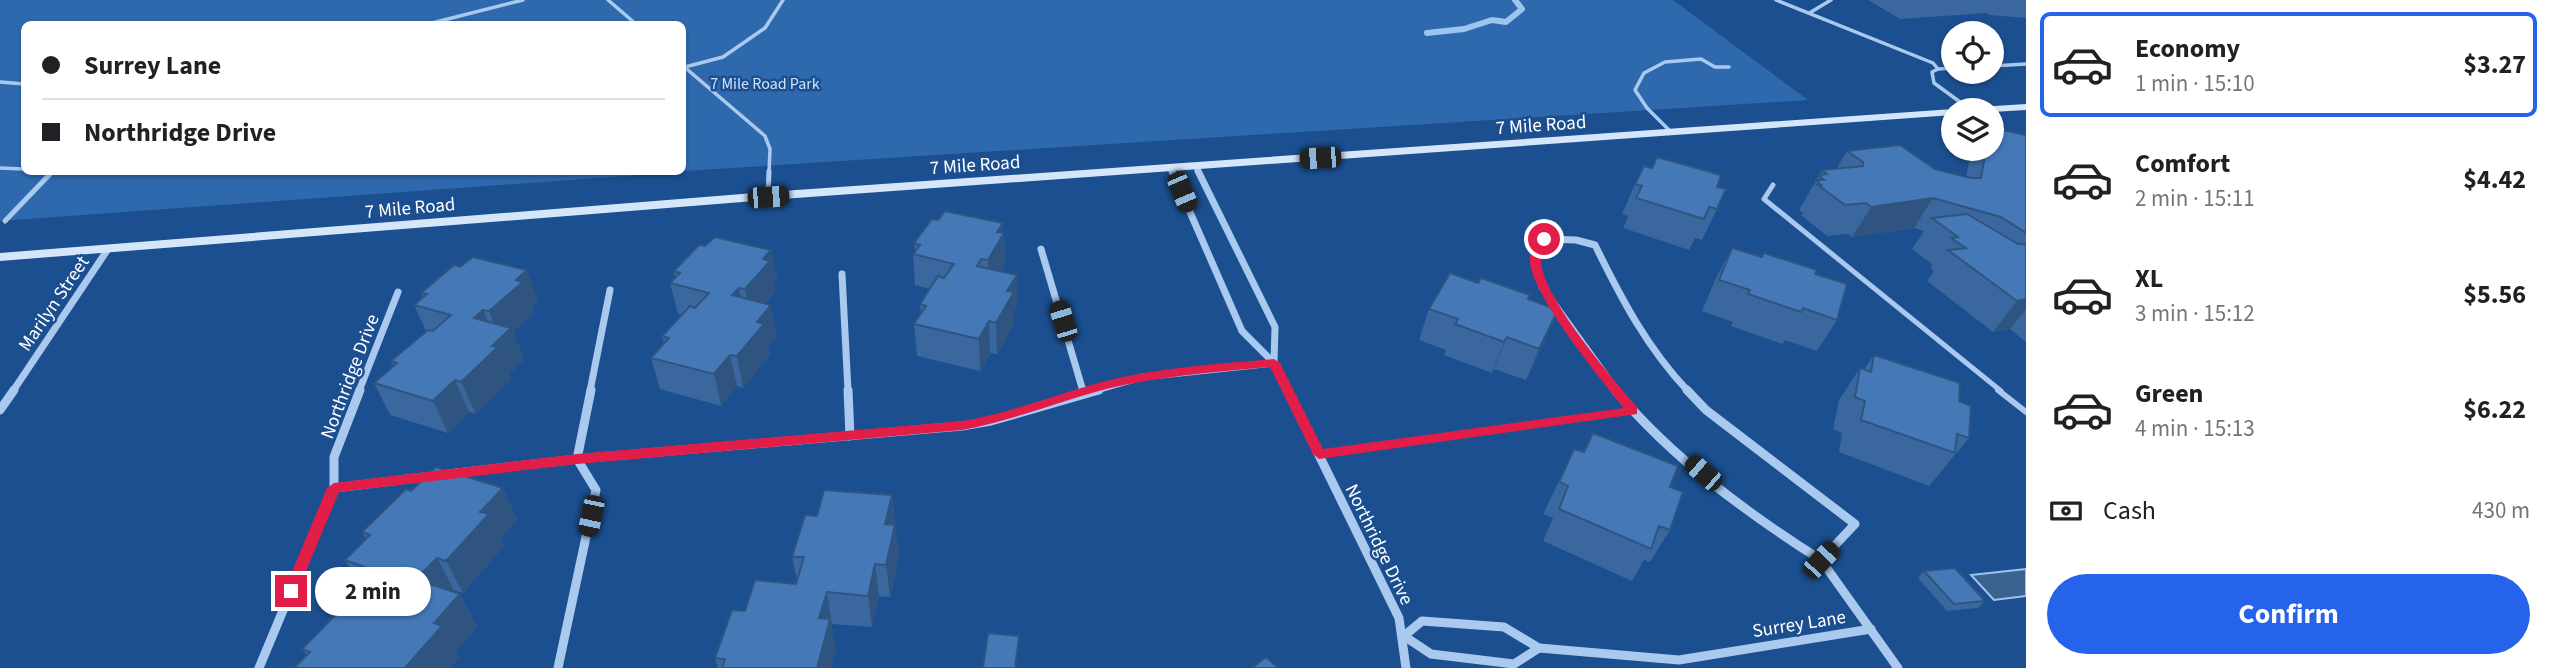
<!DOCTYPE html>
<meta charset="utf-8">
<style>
body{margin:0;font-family:"Source Sans 3",sans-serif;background:#f6f6f6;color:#202124;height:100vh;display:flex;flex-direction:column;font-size:26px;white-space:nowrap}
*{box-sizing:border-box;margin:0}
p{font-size:23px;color:#757577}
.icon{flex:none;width:38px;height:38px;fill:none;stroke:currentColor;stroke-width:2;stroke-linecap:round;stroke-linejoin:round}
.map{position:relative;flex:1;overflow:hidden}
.drawer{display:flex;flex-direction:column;background:#fff;width:525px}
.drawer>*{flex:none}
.guide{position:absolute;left:21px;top:21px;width:665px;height:154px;border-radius:10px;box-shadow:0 2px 5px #0004;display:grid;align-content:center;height:154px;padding:0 21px;background:#fff}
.buttons{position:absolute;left:1941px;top:21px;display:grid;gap:14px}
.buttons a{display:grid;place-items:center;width:63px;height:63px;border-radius:50%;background:#fff;box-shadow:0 2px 5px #0004;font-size:35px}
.end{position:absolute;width:32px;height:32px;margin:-16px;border:9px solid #e11d48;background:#fff;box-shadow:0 0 0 4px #fff}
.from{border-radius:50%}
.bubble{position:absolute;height:49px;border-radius:24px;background:#fff;box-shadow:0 2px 5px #0004;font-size:23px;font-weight:700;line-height:49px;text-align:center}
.car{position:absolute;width:21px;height:42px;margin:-21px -10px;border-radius:9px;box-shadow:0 0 5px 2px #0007;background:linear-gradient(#222 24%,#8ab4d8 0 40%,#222 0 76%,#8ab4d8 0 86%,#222 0)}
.guide b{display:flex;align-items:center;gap:24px;height:66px;font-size:26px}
.guide b+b{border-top:2px solid #e0e0e0}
.guide i{width:18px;height:18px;background:#202124}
ul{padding:12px 0 0;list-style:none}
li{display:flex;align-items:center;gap:21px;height:105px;margin:0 14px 10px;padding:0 7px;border:4px solid transparent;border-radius:10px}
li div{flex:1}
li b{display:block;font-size:26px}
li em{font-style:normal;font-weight:700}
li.active{border-color:#2563eb}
li>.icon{width:63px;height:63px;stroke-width:1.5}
.pay{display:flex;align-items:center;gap:18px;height:77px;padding:0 21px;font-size:26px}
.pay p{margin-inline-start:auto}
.cta{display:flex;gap:14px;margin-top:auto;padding:14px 21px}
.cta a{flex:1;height:80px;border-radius:42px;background:#2563eb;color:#fff;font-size:28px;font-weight:700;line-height:80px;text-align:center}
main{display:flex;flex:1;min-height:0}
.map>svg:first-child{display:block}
</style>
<main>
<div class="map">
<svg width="2026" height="668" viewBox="0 0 2026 668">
<rect width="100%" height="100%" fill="#1b4f8f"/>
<path fill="#2e69ad" d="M 0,0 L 1673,0 L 1808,100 L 683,171 L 682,24 L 24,24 L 24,172 L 682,172 L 0,221 Z"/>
<path fill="#3c6290" stroke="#9cc4f0" stroke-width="2" d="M 2026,569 L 2026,596 L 1994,600 L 1971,575 Z"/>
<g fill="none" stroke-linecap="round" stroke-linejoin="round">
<path stroke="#9cc4f0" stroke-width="6" d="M 1427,33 L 1464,29 L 1492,20 L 1506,22 L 1522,9 L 1515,0"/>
<g stroke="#a9c9ee" stroke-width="3.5">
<path d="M 608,0 L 636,24"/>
<path d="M 1776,0 L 1933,63 L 1938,69 L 1932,72 L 1934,83 L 1971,110"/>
<path d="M 1811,12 L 1831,0"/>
<path d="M 428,24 L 523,0"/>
<path d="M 682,65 L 765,136 L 770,149 L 769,173"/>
<path d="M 1992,66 L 2026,64"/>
<path d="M 685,67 L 723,57 L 765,28 L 783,0"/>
<path d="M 1938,69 L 1953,68"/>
<path d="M 0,82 L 24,84"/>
<path d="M 1992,124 L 2007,133"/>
<path d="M 1671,132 L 1647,108 L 1635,90 L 1644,73 L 1665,62 L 1701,59 L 1715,67 L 1729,67"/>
<path d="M 0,168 L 24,169"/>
</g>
<g stroke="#a9c9ee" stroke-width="5">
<path d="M 1773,185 L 1764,199 L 2001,391"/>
<path d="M 768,196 L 769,171"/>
<path d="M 5,221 L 52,172"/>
</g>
<g stroke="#a9c9ee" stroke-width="6">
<path d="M 1998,390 L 2026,412"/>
<path d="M 1319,454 L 1633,411"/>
</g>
<g stroke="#a9c9ee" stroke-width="5">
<path d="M 1196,166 L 1199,173"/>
<path d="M 1171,168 L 1173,173"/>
</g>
<g stroke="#a9c9ee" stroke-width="7">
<path d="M 1172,171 L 1242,331 L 1274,363 L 1288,391"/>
<path d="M 1198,171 L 1275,327 L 1274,363"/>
<path d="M 1041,249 L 1083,391"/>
<path d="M 842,274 L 848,391"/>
<path d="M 13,391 L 108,249"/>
<path d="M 359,391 L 398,292"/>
<path d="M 590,391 L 610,290"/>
<path d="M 1093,391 L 1142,377 L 1274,363"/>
<path d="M 1617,391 L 1542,287 L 1535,258 L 1544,239 L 1576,240 L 1595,245 C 1621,298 1647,348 1688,391"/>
</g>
<g stroke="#a9c9ee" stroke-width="9">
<path d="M 848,390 L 850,436"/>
<path d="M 1083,390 L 1084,393"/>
<path d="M 1287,390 L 1399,618 L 1406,668"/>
<path d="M 1615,390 C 1672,458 1747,513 1821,560"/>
<path d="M 1687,390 L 1706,410 L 1855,524 L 1821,560"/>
<path d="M 0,410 L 14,390"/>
<path d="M 448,474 L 577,459 L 962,426 L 991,421 L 1099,390"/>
<path d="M 334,488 L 433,476"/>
<path d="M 1821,560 L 1898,668"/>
<path d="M 1422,621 L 1504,627 L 1539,648 L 1514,664 L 1431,654 L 1404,636 Z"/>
<path d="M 1539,648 L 1679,660 L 1871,629"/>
<path d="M 259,668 L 334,488 L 334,457 L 360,390"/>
<path d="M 558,668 L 596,490 L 577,459 L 591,390"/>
</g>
<g fill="#d6e6fa" fill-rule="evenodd">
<path d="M 2026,104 L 2026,110 L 1992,112 L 1992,110 L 1973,110 L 1978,107 Z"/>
<path d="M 1953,109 L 1957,110 L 1953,110 L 1953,115 L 768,200 L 0,261 L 0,253 L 768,192 Z"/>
</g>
</g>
<g fill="#3a679d">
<path d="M 1868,0 L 2026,0 L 2026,18 L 1989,15 L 1987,13 L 1900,19 Z"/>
<path d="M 2026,135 L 2026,342 L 2010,329 L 1993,332 L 1927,281 L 1934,271 L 1930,268 L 1933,265 L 1912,249 L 1924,231 L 1914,228 L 1852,237 L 1848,234 L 1827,236 L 1801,215 L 1803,213 L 1799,210 L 1822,170 L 1837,168 L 1847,151 L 1935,169 L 1966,177 L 1970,157 L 1975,149 L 1992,149 Z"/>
<path d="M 1635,184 L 1717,187 L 1717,209 L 1702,240 L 1695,238 L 1689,250 L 1623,228 L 1628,216 L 1622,214 Z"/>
<path d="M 1004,233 L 1005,264 L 1000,271 L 1017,275 L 1017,306 L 1014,310 L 1014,324 L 997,354 L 990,353 L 980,371 L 917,356 L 914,324 L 921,314 L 920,304 L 930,289 L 915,285 L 913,254 L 915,252 L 914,243 Z"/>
<path d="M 705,246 L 771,250 L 777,280 L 774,284 L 775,292 L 765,304 L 777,336 L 768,347 L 770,355 L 743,388 L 737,386 L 721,406 L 660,389 L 651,358 L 664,343 L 662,336 L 682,315 L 678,314 L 670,283 L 675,277 L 674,271 Z"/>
<path d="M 1732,248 L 1762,257 L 1764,253 L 1815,274 L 1837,320 L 1817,351 L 1785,340 L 1782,344 L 1731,326 L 1733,322 L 1702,311 L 1716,278 Z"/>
<path d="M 421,293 L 538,301 L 532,307 L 534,313 L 513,332 L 524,359 L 509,374 L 511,379 L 476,414 L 469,412 L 448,433 L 390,415 L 374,383 L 393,366 L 391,361 L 426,331 L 414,305 L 423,297 Z"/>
<path d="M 1529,300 L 1545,341 L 1526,380 L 1494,369 L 1492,373 L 1444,355 L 1446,350 L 1419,340 L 1429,309 Z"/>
<path d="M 1874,355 L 1959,401 L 1969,438 L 1929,486 L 1839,452 L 1842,433 L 1833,429 L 1839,400 L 1860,368 L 1864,369 Z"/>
<path d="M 1593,433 L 1670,487 L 1670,530 L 1650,562 L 1644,560 L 1632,581 L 1543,541 L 1553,518 L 1543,514 L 1559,481 L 1574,449 L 1583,452 Z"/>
<path d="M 503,488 L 517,520 L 500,539 L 504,546 L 463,593 L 454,590 L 452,592 L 460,594 L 477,626 L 456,651 L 460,658 L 307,655 L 302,649 L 366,593 L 345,560 L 366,539 L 362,532 L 411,491 Z"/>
<path d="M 892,495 L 899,557 L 890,597 L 879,596 L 872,627 L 832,624 L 832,627 L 836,650 L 831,668 L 718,668 L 715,658 L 745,611 L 796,584 L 797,580 L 792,557 L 817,516 Z"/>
<path d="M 1924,571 L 1985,601 L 1978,608 L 1947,611 L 1918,578 Z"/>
</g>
<g fill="#305480">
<path d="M 1933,198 L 1914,228 L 1852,237 L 1871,207 Z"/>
<path d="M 1003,223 L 1003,236 L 1004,233 L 1005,264 L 988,291 L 988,260 L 997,232 Z"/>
<path d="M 771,250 L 777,280 L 774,284 L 775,292 L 751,320 L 745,289 L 763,259 Z"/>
<path d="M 527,270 L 538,301 L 532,307 L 534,313 L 513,332 L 524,359 L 509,374 L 511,379 L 476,414 L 461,382 L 492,346 L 500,338 L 489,311 L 516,280 Z"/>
<path d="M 1017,275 L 1017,306 L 1014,310 L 1014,324 L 997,354 L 996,323 L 1007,291 Z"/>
<path d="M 739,288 L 745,319 L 732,295 Z"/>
<path d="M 2026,299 L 2026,309 L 2010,329 L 1993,332 L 2017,301 Z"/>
<path d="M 771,305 L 777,336 L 768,347 L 770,355 L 743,388 L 737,356 L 757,322 Z"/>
<path d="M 483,310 L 496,341 L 474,318 Z"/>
<path d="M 1558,310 L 1545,341 L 1526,380 L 1539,349 Z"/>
<path d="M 989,321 L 990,353 L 980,371 L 979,339 Z"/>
<path d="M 1507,337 L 1494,369 L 1492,373 L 1504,342 Z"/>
<path d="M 730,355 L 737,386 L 721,406 L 714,374 Z"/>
<path d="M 455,380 L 469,412 L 448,433 L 433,401 Z"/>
<path d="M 503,488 L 517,520 L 500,539 L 504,546 L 463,593 L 446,561 L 480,512 Z"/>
<path d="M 892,495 L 899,557 L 890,597 L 886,565 L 885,524 Z"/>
<path d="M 437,558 L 454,590 L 435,611 L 416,579 Z"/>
<path d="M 875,564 L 879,596 L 872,627 L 868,596 Z"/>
<path d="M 827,592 L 836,650 L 831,668 L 817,668 L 819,618 Z"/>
<path d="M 460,594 L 477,626 L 456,651 L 460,658 L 451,668 L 405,668 L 434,623 Z"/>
</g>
<g fill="#4478b7" stroke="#305480" stroke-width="2">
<path d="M 1992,128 L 2026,135 L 2026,233 L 2001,217 L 1933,198 L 1871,207 L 1866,203 L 1845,205 L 1818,185 L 1821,185 L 1816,180 L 1824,180 L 1818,175 L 1827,174 L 1822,170 L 1863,166 L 1863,162 L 1847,151 L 1900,145 L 1935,169 L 1971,178 L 1981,178 L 1986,149 L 1992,149 Z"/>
<path d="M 1657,157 L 1721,175 L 1717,187 L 1726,189 L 1717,209 L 1709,207 L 1704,219 L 1636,198 L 1642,186 L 1635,184 L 1644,166 L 1652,168 Z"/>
<path d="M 945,211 L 1003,223 L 997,232 L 1004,233 L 988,260 L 981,259 L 977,266 L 1017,275 L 1007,291 L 1014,292 L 996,323 L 989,321 L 979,339 L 914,324 L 926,306 L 920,304 L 938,276 L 944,278 L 954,264 L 913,254 L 920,245 L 914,243 L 932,219 L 938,220 Z"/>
<path d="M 1967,214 L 2018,244 L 2026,244 L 2026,299 L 2017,301 L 1948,250 L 1966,248 L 1951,238 L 1958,237 L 1932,218 Z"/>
<path d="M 715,237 L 771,250 L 763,259 L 770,261 L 745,289 L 739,288 L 732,295 L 771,305 L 757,322 L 764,324 L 737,356 L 730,355 L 714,374 L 651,358 L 669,338 L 662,336 L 690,306 L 695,308 L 709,293 L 670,283 L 680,273 L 674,271 L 699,245 L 705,246 Z"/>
<path d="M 1732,248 L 1762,257 L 1764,253 L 1817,270 L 1815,274 L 1847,284 L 1837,320 L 1803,308 L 1801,312 L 1748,294 L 1750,290 L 1719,280 Z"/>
<path d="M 473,257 L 527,270 L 516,280 L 523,282 L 489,311 L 483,310 L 474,318 L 511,328 L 492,346 L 498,347 L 461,382 L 455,380 L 433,401 L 374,383 L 397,363 L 391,361 L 428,330 L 433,331 L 451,315 L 414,305 L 427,294 L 421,293 L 454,265 L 460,267 Z"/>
<path d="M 1450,273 L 1478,283 L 1481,278 L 1530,295 L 1528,299 L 1558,310 L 1539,349 L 1507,337 L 1504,342 L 1455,324 L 1458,319 L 1429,309 Z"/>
<path d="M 1874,355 L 1960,383 L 1959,401 L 1971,406 L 1969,438 L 1957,434 L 1955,453 L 1861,420 L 1865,401 L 1855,397 L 1860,368 L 1871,372 Z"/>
<path d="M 1593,433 L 1678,466 L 1670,487 L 1683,492 L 1670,530 L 1659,526 L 1651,549 L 1559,509 L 1568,486 L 1559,482 L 1574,449 L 1584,452 Z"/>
<path d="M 436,467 L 503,488 L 480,512 L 489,514 L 446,561 L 437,558 L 416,579 L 460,594 L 434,623 L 442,626 L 405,668 L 294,668 L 310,652 L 302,649 L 354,596 L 360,598 L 384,574 L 345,560 L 370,535 L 362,532 L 406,489 L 411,491 Z"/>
<path d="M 824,490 L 892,495 L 885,524 L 895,525 L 886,565 L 875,564 L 868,596 L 827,592 L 819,618 L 830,619 L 817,668 L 722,668 L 725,659 L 715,658 L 732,610 L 745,611 L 755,580 L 796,584 L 804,557 L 792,557 L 805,515 L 817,516 Z"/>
<path d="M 1955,568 L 1985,601 L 1954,604 L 1924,571 Z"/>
<path d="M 988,633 L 1019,636 L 1015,668 L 983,668 Z"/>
<path d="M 1266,657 L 1278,668 L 1252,668 Z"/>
</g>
<path fill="#e11d48" d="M 1544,236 L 1549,239 C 1546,245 1541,253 1541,259 C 1540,295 1613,379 1637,407 L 1637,414 L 1319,459 L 1313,454 L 1270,367 C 1215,372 1160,376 1106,389 C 1057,402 1011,421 962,430 L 577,464 L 339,492 L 296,595 L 286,595 L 284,591 L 327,488 L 334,483 L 577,454 L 962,421 C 1010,413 1055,395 1102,382 C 1158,367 1217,364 1274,359 L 1280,363 L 1323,449 L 1624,408 C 1602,381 1527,290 1530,258 C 1531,251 1538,239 1544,236 Z"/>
<g text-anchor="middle" stroke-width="5" stroke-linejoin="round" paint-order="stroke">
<g font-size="16" fill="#cfe3fa" stroke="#1b4f8f">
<text x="765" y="89">7 Mile Road Park</text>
</g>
<g font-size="19" fill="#fff" stroke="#1b4f8f">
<text transform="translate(1541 124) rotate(-4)" y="7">7 Mile Road</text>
<text transform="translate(975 164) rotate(-4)" y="7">7 Mile Road</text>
<text transform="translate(410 207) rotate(-5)" y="7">7 Mile Road</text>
<text transform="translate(53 303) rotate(-56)" y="7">Marilyn Street</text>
<text transform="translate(349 376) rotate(-69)" y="7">Northridge Drive</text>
<text transform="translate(1380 544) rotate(64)" y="7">Northridge Drive</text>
<text transform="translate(1799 623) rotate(-9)" y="7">Surrey Lane</text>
</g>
</g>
</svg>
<div class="buttons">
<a><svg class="icon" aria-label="locate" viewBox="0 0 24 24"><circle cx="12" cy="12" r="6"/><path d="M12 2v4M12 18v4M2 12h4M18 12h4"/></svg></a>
<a><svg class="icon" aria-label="layers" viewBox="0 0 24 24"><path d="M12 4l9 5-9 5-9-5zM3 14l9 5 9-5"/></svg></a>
</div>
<i class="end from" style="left:1544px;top:239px"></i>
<i class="end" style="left:291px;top:591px"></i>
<div class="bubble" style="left:315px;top:567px;width:116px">2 min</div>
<i class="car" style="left:1320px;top:158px;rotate:266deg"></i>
<i class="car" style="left:1182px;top:192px;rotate:157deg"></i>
<i class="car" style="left:768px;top:197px;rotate:86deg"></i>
<i class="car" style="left:1063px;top:321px;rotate:343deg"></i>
<i class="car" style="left:1703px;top:473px;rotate:311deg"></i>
<i class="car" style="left:591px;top:516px;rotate:192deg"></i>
<i class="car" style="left:1821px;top:560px;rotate:43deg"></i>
<div class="guide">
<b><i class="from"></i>Surrey Lane</b>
<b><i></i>Northridge Drive</b>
</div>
</div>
<section class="drawer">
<ul>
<li class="active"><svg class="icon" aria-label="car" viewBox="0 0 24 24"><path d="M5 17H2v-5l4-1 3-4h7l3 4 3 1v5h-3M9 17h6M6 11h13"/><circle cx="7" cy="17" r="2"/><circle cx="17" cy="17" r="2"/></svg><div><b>Economy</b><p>1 min · 15:10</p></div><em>$3.27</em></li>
<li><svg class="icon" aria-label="car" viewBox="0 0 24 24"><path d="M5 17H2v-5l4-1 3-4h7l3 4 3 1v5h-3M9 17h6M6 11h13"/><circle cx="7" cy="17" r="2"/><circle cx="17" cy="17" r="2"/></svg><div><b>Comfort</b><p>2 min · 15:11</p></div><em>$4.42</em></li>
<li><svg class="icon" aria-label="car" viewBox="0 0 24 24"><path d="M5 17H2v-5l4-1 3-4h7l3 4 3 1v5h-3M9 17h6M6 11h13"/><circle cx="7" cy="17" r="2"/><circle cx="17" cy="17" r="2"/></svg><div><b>XL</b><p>3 min · 15:12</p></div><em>$5.56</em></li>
<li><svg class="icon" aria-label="car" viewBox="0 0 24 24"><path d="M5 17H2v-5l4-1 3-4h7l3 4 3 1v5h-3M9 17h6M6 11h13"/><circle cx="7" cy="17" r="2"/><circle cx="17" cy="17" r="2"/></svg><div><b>Green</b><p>4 min · 15:13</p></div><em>$6.22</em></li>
</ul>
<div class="pay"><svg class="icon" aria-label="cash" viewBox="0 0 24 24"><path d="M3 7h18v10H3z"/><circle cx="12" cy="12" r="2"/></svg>Cash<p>430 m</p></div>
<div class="cta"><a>Confirm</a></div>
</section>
</main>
